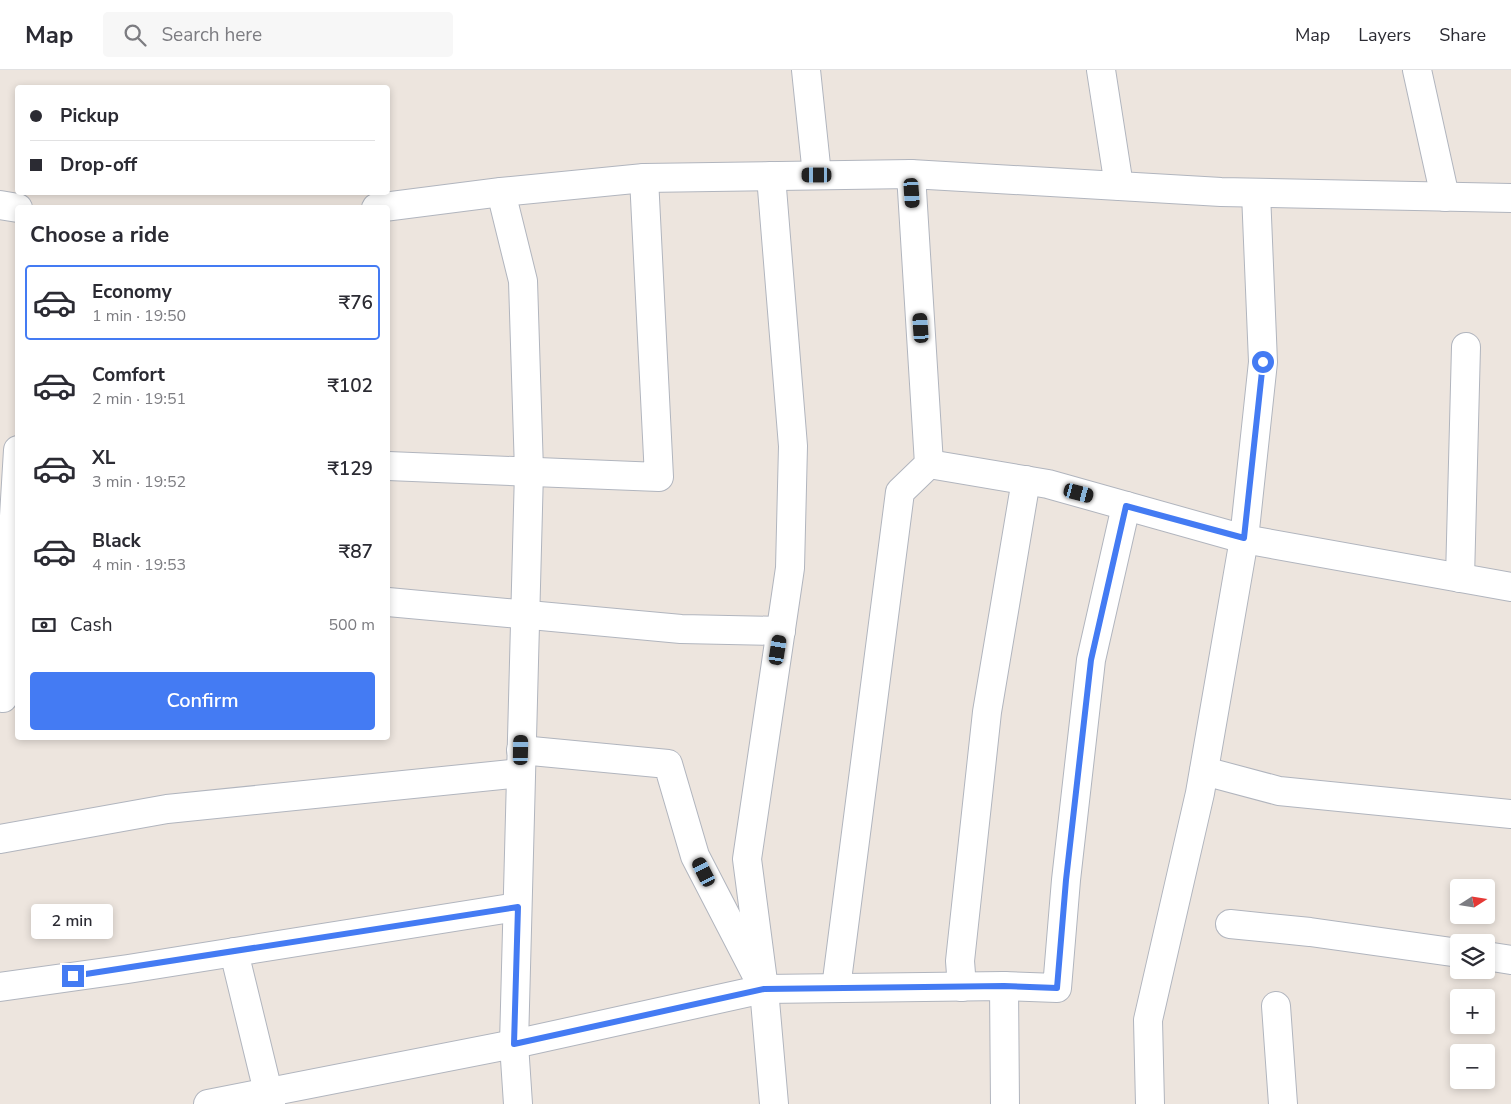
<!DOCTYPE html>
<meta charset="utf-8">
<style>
body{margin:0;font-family:"Nunito Sans",sans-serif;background:#f7f7f7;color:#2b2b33;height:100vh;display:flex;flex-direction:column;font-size:19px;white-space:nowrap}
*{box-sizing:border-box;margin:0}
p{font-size:16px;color:#7c7c81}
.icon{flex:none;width:28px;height:28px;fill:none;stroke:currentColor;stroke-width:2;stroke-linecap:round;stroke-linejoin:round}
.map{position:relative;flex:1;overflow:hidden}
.details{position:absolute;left:15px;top:135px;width:375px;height:535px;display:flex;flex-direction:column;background:#fff;border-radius:5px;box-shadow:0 2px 8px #0003}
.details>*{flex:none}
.top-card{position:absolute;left:15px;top:15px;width:375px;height:110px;border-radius:5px;box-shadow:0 2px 8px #0003;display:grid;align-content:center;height:110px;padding:0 15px;background:#fff}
.needle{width:32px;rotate:78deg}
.tools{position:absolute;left:1450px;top:809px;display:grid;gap:10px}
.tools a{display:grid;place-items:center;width:45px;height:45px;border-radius:5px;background:#fff;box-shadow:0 2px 8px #0003;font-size:25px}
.end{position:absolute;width:22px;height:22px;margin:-11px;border:6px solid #447bf3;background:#fff;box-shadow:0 0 0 2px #fff}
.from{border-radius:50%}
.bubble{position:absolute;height:35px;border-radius:5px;background:#fff;box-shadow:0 2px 8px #0003;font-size:16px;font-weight:600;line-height:35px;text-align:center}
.car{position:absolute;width:15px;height:30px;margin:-15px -8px;border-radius:6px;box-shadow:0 0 4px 1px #0007;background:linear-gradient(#222 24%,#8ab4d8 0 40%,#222 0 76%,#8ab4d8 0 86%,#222 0)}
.top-card b{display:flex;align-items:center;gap:18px;height:48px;font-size:19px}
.top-card b+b{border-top:1px solid #e1e1e2}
.top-card i{width:12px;height:12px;background:#2b2b33}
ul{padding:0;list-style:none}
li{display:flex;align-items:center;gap:15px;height:75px;margin:0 10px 8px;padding:0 5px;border:2px solid transparent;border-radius:5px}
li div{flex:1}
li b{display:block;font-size:19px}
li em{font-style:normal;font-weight:600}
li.on{border-color:#447bf3}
li>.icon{width:45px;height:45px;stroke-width:1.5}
h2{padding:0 15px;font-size:22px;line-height:60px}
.pay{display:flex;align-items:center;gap:12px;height:55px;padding:0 15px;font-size:19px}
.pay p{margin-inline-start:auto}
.action{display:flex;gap:10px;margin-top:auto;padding:10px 15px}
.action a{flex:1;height:58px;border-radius:5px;background:#447bf3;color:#fff;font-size:20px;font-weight:600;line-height:58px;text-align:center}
header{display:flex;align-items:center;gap:30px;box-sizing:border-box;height:70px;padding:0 25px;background:#fff;border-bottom:1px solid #e1e1e2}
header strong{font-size:24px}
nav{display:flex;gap:28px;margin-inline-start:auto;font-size:18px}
.search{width:350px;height:45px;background:#f7f7f7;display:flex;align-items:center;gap:12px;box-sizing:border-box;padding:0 18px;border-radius:5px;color:#7c7c81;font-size:19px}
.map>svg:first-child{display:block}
</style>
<header>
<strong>Map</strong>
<div class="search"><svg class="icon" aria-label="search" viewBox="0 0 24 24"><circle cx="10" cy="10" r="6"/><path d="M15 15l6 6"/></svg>Search here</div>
<nav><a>Map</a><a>Layers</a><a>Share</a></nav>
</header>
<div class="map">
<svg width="1511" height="1034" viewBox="0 0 1511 1034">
<rect width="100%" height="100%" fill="#ede5de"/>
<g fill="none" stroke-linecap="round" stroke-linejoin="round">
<defs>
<g id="minor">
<path d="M 806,0 L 817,105"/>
<path d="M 1101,0 L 1119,116"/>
<path d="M 1417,0 L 1445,127"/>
<path d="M 771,106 L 793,376 L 790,498 L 747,789 L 764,919 L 774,1034"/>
<path d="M 501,122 L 523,211 L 529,401 L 514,974 L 518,1034"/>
<path d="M 0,135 L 18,138"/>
<path d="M 376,138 L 501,122 L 644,108 L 911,104 L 1221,122 L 1511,128"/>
<path d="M 929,394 L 1048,414 L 1244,469 L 1511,517"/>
<path d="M 388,396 L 659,407 L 644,108"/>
<path d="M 1460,508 L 1466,277"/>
<path d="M 388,532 L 681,559 L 781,561"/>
<path d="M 3,628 L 18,380"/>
<path d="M 521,680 L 668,694 L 695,786 L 755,902"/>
<path d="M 1204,701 L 1279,721 L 1511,744"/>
<path d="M 0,769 L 167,739 L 521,703"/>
<path d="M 1230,854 L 1310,862 L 1459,883"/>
<path d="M 234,882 L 271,1034"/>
<path d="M 1486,886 L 1511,890"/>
<path d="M 1004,916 L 1005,1034"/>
<path d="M 0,917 L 128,899 L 517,837"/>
<path d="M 962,917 L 960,891 L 987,642 L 1026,410"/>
<path d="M 836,918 L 900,422 L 929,394 L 911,104"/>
<path d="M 1276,936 L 1283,1034"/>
<path d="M 208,1034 L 514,974 L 764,919 L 1004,916 L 1057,918 L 1066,810 L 1091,590 L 1126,436"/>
<path d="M 1150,1034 L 1148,950 L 1200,723 L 1244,469 L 1263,292 L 1256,123"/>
</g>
</defs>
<use href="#minor" stroke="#b1b5be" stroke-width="30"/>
<use href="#minor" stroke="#fff" stroke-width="28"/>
</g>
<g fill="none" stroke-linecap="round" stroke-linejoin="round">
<path stroke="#447bf3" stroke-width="6" d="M 73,906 L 518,837 L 514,974 L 764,919 L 1004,916 L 1057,918 L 1066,810 L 1091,590 L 1126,436 L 1244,468 L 1263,292"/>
</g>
</svg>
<div class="tools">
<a><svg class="needle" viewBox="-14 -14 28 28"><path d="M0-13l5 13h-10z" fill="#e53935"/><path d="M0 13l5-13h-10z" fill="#7c7c81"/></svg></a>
<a><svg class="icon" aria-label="layers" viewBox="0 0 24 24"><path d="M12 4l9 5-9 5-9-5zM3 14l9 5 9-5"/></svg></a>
<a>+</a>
<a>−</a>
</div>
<i class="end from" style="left:1263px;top:292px"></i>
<i class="end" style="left:73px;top:906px"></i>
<div class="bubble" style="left:31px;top:834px;width:82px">2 min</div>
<i class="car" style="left:817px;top:105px;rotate:270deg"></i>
<i class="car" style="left:912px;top:123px;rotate:176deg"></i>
<i class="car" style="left:921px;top:258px;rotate:356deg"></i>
<i class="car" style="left:1079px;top:423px;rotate:105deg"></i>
<i class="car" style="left:778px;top:580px;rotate:9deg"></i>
<i class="car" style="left:521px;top:680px;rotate:1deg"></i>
<i class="car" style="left:704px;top:802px;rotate:333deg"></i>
<div class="top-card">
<b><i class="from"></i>Pickup</b>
<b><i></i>Drop-off</b>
</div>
<section class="details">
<h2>Choose a ride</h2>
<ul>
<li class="on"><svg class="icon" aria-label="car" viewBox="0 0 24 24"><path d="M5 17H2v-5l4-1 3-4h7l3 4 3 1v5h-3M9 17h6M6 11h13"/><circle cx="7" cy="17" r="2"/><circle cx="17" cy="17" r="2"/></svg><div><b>Economy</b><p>1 min · 19:50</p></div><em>₹76</em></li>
<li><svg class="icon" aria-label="car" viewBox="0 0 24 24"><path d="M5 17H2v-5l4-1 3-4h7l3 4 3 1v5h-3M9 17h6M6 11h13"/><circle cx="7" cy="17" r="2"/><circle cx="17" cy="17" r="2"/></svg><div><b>Comfort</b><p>2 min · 19:51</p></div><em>₹102</em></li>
<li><svg class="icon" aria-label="car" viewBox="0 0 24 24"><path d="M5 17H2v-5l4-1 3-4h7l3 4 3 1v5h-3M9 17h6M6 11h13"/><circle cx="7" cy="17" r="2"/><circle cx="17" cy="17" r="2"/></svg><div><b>XL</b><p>3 min · 19:52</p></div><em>₹129</em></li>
<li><svg class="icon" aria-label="car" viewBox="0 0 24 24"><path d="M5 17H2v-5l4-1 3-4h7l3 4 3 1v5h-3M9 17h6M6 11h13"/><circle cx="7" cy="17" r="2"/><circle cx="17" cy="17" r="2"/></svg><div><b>Black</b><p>4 min · 19:53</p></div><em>₹87</em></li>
</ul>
<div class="pay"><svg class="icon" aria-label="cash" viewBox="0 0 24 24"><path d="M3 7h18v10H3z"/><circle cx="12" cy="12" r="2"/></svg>Cash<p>500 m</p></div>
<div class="action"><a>Confirm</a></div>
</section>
</div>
